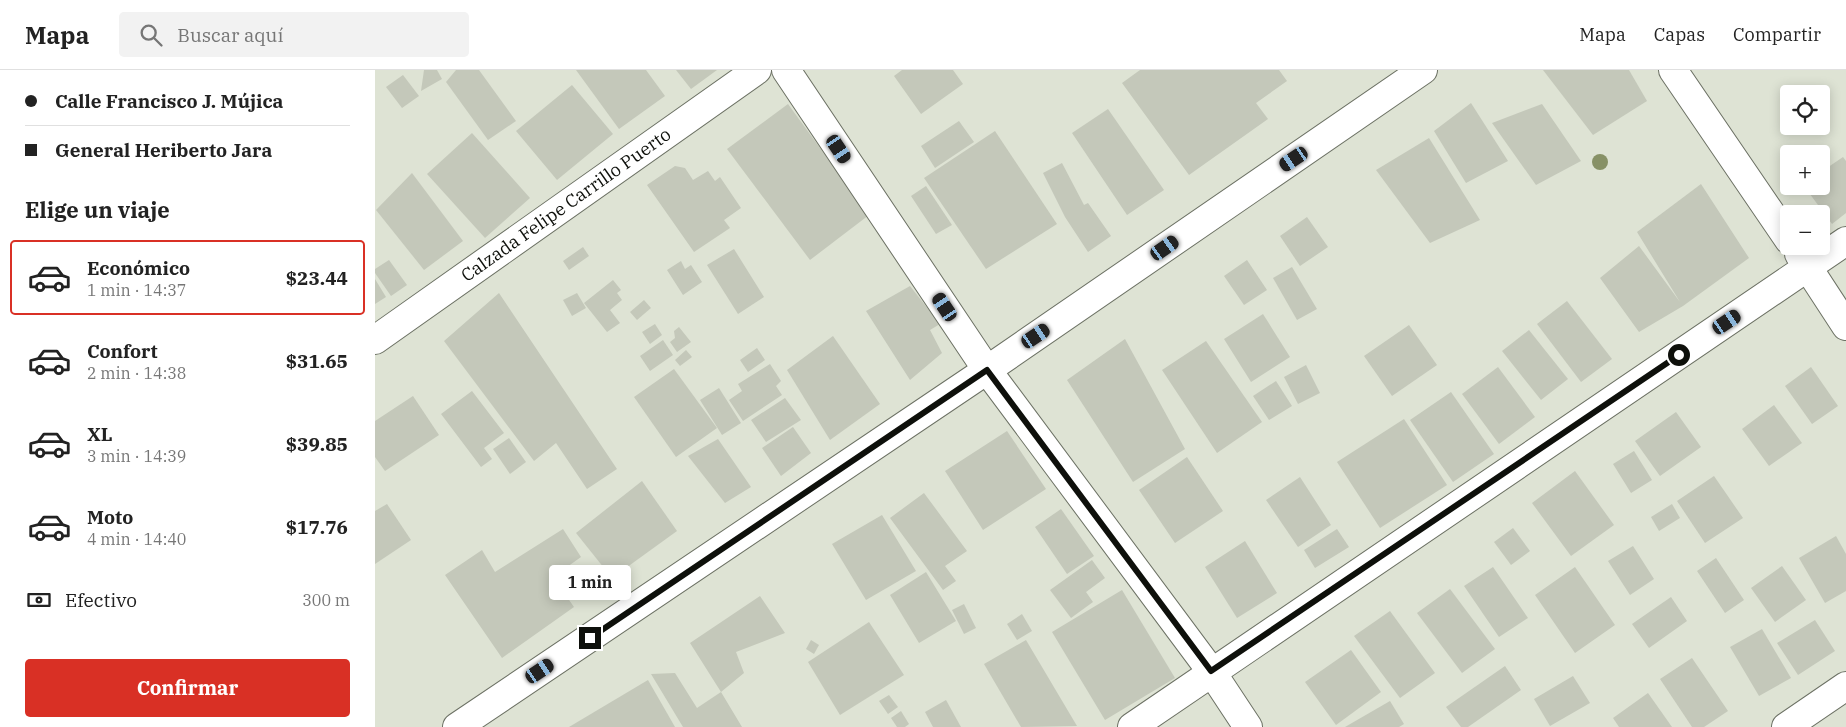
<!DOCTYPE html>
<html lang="es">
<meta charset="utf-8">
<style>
body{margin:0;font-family:"IBM Plex Serif",serif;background:#f2f2f2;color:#222;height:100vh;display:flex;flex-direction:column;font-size:19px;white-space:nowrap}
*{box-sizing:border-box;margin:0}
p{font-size:16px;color:#767676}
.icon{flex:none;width:28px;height:28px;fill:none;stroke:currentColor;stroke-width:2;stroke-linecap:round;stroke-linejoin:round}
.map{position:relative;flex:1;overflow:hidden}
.drawer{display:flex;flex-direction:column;background:#fff;width:375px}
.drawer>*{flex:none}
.top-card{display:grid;align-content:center;height:110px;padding:0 25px;background:#fff}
.tools{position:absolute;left:1405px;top:15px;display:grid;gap:10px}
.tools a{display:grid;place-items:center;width:50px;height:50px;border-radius:5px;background:#fff;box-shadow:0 2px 12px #0003;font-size:25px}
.end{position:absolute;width:22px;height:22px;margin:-11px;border:6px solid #0e100b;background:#fff;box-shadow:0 0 0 2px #fff}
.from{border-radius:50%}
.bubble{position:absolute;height:35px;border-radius:5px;background:#fff;box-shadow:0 2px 12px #0003;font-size:16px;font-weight:700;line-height:35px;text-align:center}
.car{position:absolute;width:15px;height:30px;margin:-15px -8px;border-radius:6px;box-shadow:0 0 4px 1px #0007;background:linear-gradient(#222 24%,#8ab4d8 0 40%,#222 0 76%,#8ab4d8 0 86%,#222 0)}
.top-card b{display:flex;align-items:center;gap:18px;height:48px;font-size:19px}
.top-card b+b{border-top:1px solid #e0e0e0}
.top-card i{width:12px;height:12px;background:#222}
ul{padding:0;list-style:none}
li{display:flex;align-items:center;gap:15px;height:75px;margin:0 10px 8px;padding:0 15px;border:2px solid transparent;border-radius:5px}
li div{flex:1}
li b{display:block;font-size:19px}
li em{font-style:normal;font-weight:700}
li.selected{border-color:#d93025}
li>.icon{width:45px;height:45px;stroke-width:1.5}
h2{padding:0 25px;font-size:22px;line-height:60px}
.pay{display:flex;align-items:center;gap:12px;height:55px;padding:0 25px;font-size:19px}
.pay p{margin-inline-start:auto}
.action{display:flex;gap:10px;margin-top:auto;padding:10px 25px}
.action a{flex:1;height:58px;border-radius:5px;background:#d93025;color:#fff;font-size:20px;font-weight:700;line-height:58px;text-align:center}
header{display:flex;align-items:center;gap:30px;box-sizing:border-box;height:70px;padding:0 25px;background:#fff;border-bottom:1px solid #e0e0e0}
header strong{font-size:24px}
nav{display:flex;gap:28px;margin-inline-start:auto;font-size:18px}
.search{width:350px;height:45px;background:#f2f2f2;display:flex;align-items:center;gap:12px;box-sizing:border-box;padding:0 18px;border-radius:5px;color:#767676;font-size:19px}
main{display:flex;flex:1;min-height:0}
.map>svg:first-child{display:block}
</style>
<header>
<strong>Mapa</strong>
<div class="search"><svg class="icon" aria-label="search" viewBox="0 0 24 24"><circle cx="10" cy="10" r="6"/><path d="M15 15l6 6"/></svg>Buscar aquí</div>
<nav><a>Mapa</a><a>Capas</a><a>Compartir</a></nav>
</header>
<main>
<section class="drawer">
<div class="top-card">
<b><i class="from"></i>Calle Francisco J. Mújica</b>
<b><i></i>General Heriberto Jara</b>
</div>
<h2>Elige un viaje</h2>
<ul>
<li class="selected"><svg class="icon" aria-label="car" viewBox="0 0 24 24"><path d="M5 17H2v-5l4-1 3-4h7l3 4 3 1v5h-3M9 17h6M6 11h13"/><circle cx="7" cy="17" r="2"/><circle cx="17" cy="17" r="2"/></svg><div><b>Económico</b><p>1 min · 14:37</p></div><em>$23.44</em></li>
<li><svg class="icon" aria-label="car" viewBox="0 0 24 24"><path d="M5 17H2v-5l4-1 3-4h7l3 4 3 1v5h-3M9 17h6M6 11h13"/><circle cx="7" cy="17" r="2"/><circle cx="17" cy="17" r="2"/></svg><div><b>Confort</b><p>2 min · 14:38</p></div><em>$31.65</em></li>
<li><svg class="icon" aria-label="car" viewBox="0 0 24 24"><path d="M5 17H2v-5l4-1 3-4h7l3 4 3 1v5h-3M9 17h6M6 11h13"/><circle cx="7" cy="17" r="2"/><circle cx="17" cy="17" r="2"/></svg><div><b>XL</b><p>3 min · 14:39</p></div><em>$39.85</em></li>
<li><svg class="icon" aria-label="car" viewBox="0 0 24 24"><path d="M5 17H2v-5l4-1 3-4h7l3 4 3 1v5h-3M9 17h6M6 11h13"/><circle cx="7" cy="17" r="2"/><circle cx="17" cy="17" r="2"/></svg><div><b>Moto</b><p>4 min · 14:40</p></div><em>$17.76</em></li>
</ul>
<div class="pay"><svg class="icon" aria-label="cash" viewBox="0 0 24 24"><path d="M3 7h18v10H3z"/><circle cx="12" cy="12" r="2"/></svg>Efectivo<p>300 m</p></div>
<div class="action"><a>Confirmar</a></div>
</section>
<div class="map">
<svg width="1471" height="657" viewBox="0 0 1471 657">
<rect width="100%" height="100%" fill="#dee3d4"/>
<g fill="#c4c8ba">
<path d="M 49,0 L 62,0 L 67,9 L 46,21 Z"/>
<path d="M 81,0 L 104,0 L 141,51 L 113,70 L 71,12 Z"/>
<path d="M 201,0 L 271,0 L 290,26 L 244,59 Z"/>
<path d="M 301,0 L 342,0 L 316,19 Z"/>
<path d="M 527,0 L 578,0 L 588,14 L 546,44 L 519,6 Z"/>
<path d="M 765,0 L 904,0 L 912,11 L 881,33 L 893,49 L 814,105 L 747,13 Z"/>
<path d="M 1168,0 L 1254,0 L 1272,31 L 1218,65 Z"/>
<path d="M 28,5 L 44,26 L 27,38 L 11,17 Z"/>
<path d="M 197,15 L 238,64 L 182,110 L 141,61 Z"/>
<path d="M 1096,33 L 1133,91 L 1091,113 L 1059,61 Z"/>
<path d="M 413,34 L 494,145 L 435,190 L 352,79 Z"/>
<path d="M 1167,34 L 1206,91 L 1161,115 L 1117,53 Z"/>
<path d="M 733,39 L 789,120 L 752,145 L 697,63 Z"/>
<path d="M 584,51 L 599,72 L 560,98 L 546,76 Z"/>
<path d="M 620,61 L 682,154 L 611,199 L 549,108 Z"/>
<path d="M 97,63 L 155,128 L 110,168 L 52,104 Z"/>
<path d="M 1054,68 L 1105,150 L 1055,173 L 1001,100 Z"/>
<path d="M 1468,87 L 1471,91 L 1471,143 L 1457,154 L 1429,116 L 1446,116 L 1446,102 Z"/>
<path d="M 687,93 L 709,135 L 713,133 L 736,166 L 713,182 L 690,147 L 668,103 Z"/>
<path d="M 300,96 L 310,98 L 318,110 L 333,101 L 340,111 L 345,107 L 366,138 L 349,150 L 355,158 L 319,182 L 272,115 Z"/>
<path d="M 37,103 L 88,171 L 49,200 L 1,140 Z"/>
<path d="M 1326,114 L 1374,188 L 1308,236 L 1264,262 L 1225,208 L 1264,176 L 1305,232 L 1262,162 Z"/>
<path d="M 551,116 L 577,155 L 561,164 L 536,126 Z"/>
<path d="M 932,147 L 953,177 L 925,196 L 905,166 Z"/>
<path d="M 208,177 L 214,186 L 194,200 L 188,191 Z"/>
<path d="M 359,179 L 389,227 L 363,244 L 332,195 Z"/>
<path d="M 14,190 L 32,215 L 16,226 L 0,203 L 0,199 Z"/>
<path d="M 872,190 L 892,220 L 869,235 L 849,206 Z"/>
<path d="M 306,191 L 310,199 L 316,195 L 327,212 L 308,225 L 292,200 Z"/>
<path d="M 917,197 L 942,239 L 922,250 L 898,208 Z"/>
<path d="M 0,209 L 11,227 L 0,234 Z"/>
<path d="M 238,210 L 246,220 L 242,223 L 247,230 L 235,240 L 245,253 L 232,262 L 209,233 Z"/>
<path d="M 535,216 L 565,254 L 555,260 L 567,283 L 535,310 L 491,241 Z"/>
<path d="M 124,223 L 242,399 L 212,419 L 181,373 L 159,391 L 69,271 Z"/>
<path d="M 202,223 L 211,238 L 197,246 L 188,230 Z"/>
<path d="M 269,230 L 276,238 L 262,250 L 255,242 Z"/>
<path d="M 1192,231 L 1237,289 L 1206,312 L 1162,254 Z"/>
<path d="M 888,244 L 915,287 L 876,312 L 849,269 Z"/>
<path d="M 280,254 L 287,265 L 275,274 L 267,262 Z"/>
<path d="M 1034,255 L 1062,295 L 1017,326 L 989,286 Z"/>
<path d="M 304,257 L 316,272 L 302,282 L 295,272 L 300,268 L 299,261 Z"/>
<path d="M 1154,260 L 1193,309 L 1166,330 L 1127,281 Z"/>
<path d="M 458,266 L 505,334 L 455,370 L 412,300 Z"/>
<path d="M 750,269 L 810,379 L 758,412 L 692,310 Z"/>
<path d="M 288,270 L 298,285 L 275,301 L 265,286 Z"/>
<path d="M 831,271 L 887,352 L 842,383 L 787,300 Z"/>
<path d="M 382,278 L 390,290 L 373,302 L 365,290 Z"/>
<path d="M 311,280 L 317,287 L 305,296 L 300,290 Z"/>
<path d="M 395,294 L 406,311 L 401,316 L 407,325 L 368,351 L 354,330 L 367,321 L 363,314 Z"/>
<path d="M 931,295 L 945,323 L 923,334 L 909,307 Z"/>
<path d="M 1123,297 L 1160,347 L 1124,374 L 1087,324 Z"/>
<path d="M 1436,297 L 1463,336 L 1437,354 L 1410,316 Z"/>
<path d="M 299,299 L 342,358 L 301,387 L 259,327 Z"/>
<path d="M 901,311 L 917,336 L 894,350 L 878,326 Z"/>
<path d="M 344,318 L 366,353 L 347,365 L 325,330 Z"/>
<path d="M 97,321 L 129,363 L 109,378 L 117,389 L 106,397 L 66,344 Z"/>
<path d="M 1076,322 L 1119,384 L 1078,412 L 1035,350 Z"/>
<path d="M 38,326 L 64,365 L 10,401 L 0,387 L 0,351 Z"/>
<path d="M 410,328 L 426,350 L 391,372 L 376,350 Z"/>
<path d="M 1399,335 L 1427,373 L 1394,396 L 1367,359 Z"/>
<path d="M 1301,342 L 1326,377 L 1285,406 L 1260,371 Z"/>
<path d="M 1029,349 L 1072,415 L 1005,458 L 962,392 Z"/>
<path d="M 418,357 L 436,383 L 406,406 L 387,378 Z"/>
<path d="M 632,361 L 671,419 L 608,460 L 570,401 Z"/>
<path d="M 134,368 L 151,392 L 135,404 L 118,379 Z"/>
<path d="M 343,369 L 376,417 L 350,433 L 313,386 Z"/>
<path d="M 1259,381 L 1277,410 L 1256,423 L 1238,394 Z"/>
<path d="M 812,387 L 848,441 L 800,473 L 764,420 Z"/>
<path d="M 1200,401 L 1239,455 L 1196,486 L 1157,433 Z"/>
<path d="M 1339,406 L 1368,448 L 1330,473 L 1302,431 Z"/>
<path d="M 925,407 L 956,455 L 923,477 L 891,430 Z"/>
<path d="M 267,411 L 302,461 L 237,508 L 201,463 Z"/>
<path d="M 549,423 L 592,481 L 570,496 L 581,511 L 568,520 L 515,448 Z"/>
<path d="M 12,434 L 36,470 L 0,494 L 0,441 Z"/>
<path d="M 1297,434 L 1305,448 L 1284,461 L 1276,447 Z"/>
<path d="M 686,439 L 719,486 L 692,504 L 660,457 Z"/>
<path d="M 507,445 L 541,501 L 491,530 L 457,474 Z"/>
<path d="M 1138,458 L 1155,481 L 1136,495 L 1119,472 Z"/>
<path d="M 188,459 L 206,487 L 178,507 L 199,537 L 127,588 L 70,505 L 107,480 L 120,502 Z"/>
<path d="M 962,459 L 974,477 L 940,498 L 929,480 Z"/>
<path d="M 1461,466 L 1471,484 L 1471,521 L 1450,533 L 1424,488 Z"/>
<path d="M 870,471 L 902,523 L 862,548 L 830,497 Z"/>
<path d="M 1258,476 L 1279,509 L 1255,525 L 1233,491 Z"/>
<path d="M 1341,488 L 1369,530 L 1350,543 L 1322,501 Z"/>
<path d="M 717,490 L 730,508 L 711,522 L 718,532 L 696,548 L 675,520 Z"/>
<path d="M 1407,496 L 1431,530 L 1400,552 L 1376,518 Z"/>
<path d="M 1118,497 L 1153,548 L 1124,567 L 1089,516 Z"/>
<path d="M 1200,497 L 1240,555 L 1200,583 L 1160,525 Z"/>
<path d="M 551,502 L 581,551 L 544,573 L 515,525 Z"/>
<path d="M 1075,519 L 1120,579 L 1087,603 L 1042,543 Z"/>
<path d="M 747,520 L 800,608 L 730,650 L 677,562 Z"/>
<path d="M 385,526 L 410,563 L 361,582 L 369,603 L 346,622 L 315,573 Z"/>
<path d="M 1296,527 L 1312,551 L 1274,578 L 1257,554 Z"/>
<path d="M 589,534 L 601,558 L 589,564 L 577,540 Z"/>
<path d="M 1015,541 L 1060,603 L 1025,628 L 979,566 Z"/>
<path d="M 647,544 L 657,561 L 642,570 L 632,554 Z"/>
<path d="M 1440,550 L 1460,581 L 1423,605 L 1402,573 Z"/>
<path d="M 494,552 L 529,605 L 465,645 L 433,592 Z"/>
<path d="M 1387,559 L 1416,608 L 1384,626 L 1355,577 Z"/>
<path d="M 436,570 L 444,575 L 439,584 L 431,579 Z"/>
<path d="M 651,570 L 702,656 L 646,657 L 609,594 Z"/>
<path d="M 976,580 L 1006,622 L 961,655 L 930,612 Z"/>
<path d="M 1317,588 L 1353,641 L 1329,657 L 1317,657 L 1285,609 Z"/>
<path d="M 1130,596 L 1146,620 L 1093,657 L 1086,657 L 1071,637 Z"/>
<path d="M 300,603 L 322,638 L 346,622 L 367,657 L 308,657 L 276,604 Z"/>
<path d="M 1198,606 L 1215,633 L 1175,656 L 1159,629 Z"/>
<path d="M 273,610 L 300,657 L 194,657 Z"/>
<path d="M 1273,623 L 1297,657 L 1244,657 L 1238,648 Z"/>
<path d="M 514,625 L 523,637 L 513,644 L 504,631 Z"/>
<path d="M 571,630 L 586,657 L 558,657 L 550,642 Z"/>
<path d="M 1015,631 L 1029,654 L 1024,657 L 970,657 Z"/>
<path d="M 526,641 L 534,654 L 530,657 L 522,657 L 516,648 Z"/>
</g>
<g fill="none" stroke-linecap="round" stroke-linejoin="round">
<defs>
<g id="minor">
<path d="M 411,0 L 612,300 L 836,601 L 873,657"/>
<path d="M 1298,0 L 1414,170"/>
<path d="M 1424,184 L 1471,256"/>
<path id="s1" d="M 0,270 L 382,0"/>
<path d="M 82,657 L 612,300 L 1048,0"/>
<path d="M 757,657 L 1471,171"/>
<path d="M 1411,657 L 1471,616"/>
</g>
</defs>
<use href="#minor" stroke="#6c7164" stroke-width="30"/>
<use href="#minor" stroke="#fff" stroke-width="28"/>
</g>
<circle fill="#879166" cx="1225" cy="92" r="8"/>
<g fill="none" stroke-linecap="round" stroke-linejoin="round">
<path stroke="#0e100b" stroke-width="6" d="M 215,568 L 612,300 L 836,601 L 1304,285"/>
</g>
<g text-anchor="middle" stroke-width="5" stroke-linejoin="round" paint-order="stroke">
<g font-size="18" fill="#0e100b" stroke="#ebf0e1">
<text dy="6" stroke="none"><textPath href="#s1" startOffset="234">Calzada Felipe Carrillo Puerto</textPath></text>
</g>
</g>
</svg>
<div class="tools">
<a><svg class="icon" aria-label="locate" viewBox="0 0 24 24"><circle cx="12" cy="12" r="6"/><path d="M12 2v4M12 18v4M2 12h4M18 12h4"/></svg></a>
<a>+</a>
<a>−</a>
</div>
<i class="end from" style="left:1304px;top:285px"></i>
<i class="end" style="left:215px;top:568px"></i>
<div class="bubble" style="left:174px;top:495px;width:82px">1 min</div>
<i class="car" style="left:464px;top:79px;rotate:146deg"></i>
<i class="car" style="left:919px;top:89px;rotate:236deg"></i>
<i class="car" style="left:790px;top:178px;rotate:55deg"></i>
<i class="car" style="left:570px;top:237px;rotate:326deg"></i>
<i class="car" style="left:1352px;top:252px;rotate:56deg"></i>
<i class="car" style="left:661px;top:266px;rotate:56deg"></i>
<i class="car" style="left:165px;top:601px;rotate:56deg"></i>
</div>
</main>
